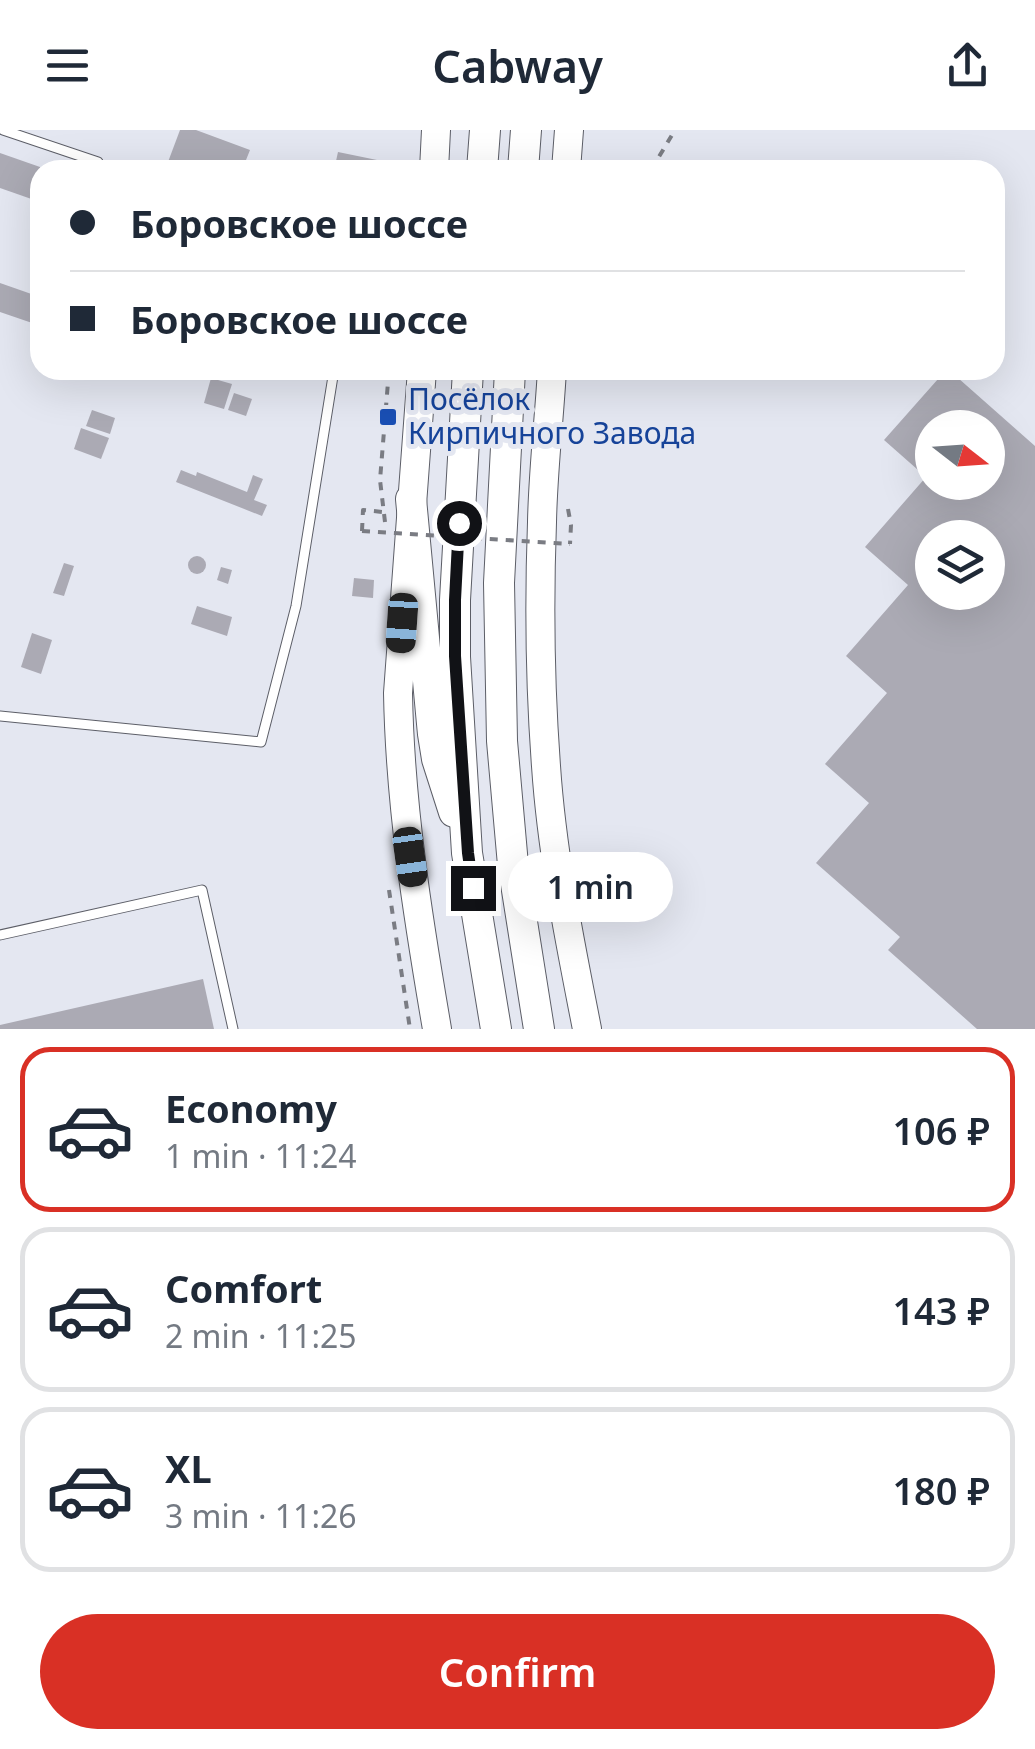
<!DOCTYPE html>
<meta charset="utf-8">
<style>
body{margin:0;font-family:"Noto Sans",sans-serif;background:#f6f6f7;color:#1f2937;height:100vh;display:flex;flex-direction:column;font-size:38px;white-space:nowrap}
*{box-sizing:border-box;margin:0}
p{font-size:32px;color:#747a83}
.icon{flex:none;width:55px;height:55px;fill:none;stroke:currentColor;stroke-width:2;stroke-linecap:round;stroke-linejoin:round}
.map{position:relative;height:899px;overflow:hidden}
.drawer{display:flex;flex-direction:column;background:#fff;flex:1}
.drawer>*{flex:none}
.hud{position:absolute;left:30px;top:30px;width:975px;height:220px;border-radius:30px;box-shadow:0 10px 40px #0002;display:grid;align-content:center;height:220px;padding:0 40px;background:#fff}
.needle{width:65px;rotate:107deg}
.buttons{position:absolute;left:915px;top:280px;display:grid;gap:20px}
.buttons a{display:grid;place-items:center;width:90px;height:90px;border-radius:50%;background:#fff;box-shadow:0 10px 40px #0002;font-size:50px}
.end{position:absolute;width:45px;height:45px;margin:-22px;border:12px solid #111216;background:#fff;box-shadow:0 0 0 5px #fff}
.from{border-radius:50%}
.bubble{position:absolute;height:70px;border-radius:35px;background:#fff;box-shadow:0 10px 40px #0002;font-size:32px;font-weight:600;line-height:70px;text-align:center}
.car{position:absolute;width:30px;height:60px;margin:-30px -15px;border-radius:12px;box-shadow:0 0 8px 2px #0007;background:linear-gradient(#222 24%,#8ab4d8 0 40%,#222 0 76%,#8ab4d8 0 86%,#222 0)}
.hud b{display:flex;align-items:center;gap:35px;height:95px;font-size:38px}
.hud b+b{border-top:2px solid #e0e1e3}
.hud i{width:25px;height:25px;background:#1f2937}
ul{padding:18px 0 0;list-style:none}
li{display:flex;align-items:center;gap:30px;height:165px;margin:0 20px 15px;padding:0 20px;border:5px solid #e0e1e3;border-radius:30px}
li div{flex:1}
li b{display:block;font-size:38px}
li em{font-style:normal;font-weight:600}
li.selected{border-color:#d93025}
li>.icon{width:90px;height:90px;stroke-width:1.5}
.action{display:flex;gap:20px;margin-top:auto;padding:20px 40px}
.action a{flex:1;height:115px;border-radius:60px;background:#d93025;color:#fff;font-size:40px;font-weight:600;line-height:115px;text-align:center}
header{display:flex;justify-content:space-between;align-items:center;height:130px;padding:0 40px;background:#fff;font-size:45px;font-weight:600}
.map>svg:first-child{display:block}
</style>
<header><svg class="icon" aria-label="menu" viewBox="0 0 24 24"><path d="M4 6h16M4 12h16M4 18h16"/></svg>Cabway<svg class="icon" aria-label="share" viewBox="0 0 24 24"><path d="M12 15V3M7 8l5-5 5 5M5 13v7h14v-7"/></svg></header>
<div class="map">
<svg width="1035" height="899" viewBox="0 0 1035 899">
<rect width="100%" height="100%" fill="#e4e7f1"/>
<g fill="#abaab4" fill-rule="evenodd">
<path d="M 180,0 L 196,0 L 250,20 L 242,40 L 194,40 L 187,37 L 186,40 L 165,40 Z"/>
<path d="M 338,22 L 377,30 L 375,40 L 334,40 Z"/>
<path d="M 0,23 L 40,37 L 40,72 L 0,58 Z"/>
<path d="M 0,153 L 40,167 L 40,188 L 38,195 L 0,182 Z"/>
<path d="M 946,240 L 949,240 L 1035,316 L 1035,899 L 977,899 L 888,820 L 900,807 L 816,733 L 869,673 L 825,634 L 887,563 L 846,526 L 908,455 L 865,417 L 926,347 L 884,310 ZM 932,298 L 988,298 L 988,352 L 932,352 ZM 932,408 L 988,408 L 988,462 L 932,462 Z"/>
<path d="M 211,248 L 232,254 L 224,279 L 204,273 Z"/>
<path d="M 234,263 L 252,269 L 246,286 L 228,280 Z"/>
<path d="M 92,280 L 115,288 L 110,304 L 86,296 Z"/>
<path d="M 81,298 L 109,308 L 101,329 L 74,319 Z"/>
<path d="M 181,340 L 196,346 L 197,342 L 247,362 L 253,345 L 263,349 L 254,370 L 267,375 L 262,386 L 176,352 Z"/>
<circle cx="197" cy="435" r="9"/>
<path d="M 64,433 L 74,436 L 64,466 L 53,463 Z"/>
<path d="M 221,437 L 232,440 L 228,454 L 217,450 Z"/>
<path d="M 354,448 L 374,450 L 373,468 L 352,466 Z"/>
<path d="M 197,476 L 232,487 L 227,506 L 191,494 Z"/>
<path d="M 32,503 L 52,510 L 41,544 L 21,537 Z"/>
<path d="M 203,849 L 214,899 L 0,899 L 0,895 Z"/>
</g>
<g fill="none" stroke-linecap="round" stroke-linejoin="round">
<defs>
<g id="service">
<path d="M 3,0 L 98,32"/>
<path d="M 0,586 L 261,612 L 296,476 L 334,240"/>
<path d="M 0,805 L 202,760 L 233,899"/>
</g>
<g id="secondary">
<path d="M 434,40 L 436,0"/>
<path d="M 566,40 L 569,0"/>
<path d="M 422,240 L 398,563 C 400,676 418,788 437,899"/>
<path d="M 552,240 C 549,291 543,341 542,392 C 539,473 540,555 546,636 C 552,725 570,812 587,899"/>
</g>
<g id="primary">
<path d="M 482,40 L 485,0"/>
<path d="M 523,40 L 526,0"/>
<path d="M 468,240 L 455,470 L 455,527 L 467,723 L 496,899"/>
<path d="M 510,240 L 499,453 L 502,611 L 513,735 L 539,899"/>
<path d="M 411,369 L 433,604 L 437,629 L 454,682"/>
</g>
</defs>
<use href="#service" stroke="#5c5e67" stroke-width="11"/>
<use href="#secondary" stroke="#5c5e67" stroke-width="30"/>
<use href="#primary" stroke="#5c5e67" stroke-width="32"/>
<g stroke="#7a7c83" stroke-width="4" stroke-dasharray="8 8" stroke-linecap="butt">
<path d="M 651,40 L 675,0"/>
<path d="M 568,379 L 571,395 L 570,414"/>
<path d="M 385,392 L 380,350 L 389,240"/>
<path d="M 362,401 L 363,380 L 383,382"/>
<path d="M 389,760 L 410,899"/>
</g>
<use href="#service" stroke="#fff" stroke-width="9"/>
<use href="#secondary" stroke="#fff" stroke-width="28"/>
<use href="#primary" stroke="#fff" stroke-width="30"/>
<path stroke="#7a7c83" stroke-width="4" stroke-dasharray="8 8" stroke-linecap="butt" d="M 362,401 L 570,414"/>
</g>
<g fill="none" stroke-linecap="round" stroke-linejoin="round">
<path stroke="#111216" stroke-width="12" d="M 459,393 L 455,470 L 455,526 L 468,723 L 473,758"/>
</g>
<rect fill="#1a4fb4" stroke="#e4e7f1" stroke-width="4" x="378" y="277" width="20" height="20" rx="5"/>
<g text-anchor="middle" stroke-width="10" stroke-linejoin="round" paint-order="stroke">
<g font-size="30" fill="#164399" stroke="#e4e7f1" text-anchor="start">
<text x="408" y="280">Посёлок<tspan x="408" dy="34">Кирпичного Завода</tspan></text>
</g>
</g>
</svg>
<div class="buttons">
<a><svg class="needle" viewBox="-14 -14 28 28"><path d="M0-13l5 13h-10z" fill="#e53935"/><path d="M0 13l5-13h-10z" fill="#747a83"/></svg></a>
<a><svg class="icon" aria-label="layers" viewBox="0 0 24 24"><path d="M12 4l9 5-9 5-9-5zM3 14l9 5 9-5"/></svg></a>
</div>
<i class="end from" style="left:459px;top:393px"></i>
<i class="end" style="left:473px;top:758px"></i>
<div class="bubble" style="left:508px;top:722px;width:165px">1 min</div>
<i class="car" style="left:402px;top:493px;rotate:184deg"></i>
<i class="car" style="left:410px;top:727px;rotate:172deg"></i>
<div class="hud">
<b><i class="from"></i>Боровское шоссе</b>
<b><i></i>Боровское шоссе</b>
</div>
</div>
<section class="drawer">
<ul>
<li class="selected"><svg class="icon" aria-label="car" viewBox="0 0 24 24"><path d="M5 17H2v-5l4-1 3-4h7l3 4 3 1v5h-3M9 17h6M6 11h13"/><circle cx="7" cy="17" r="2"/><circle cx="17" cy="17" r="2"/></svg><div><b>Economy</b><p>1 min · 11:24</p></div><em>106 ₽</em></li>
<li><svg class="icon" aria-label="car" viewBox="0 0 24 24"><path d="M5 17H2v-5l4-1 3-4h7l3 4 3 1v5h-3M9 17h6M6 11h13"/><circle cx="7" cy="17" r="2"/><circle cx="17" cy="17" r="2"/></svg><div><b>Comfort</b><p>2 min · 11:25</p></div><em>143 ₽</em></li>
<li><svg class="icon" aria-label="car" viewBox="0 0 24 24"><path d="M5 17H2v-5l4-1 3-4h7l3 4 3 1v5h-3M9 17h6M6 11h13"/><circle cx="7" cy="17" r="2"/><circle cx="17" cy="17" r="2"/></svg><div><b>XL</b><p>3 min · 11:26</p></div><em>180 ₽</em></li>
</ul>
<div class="action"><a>Confirm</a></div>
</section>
